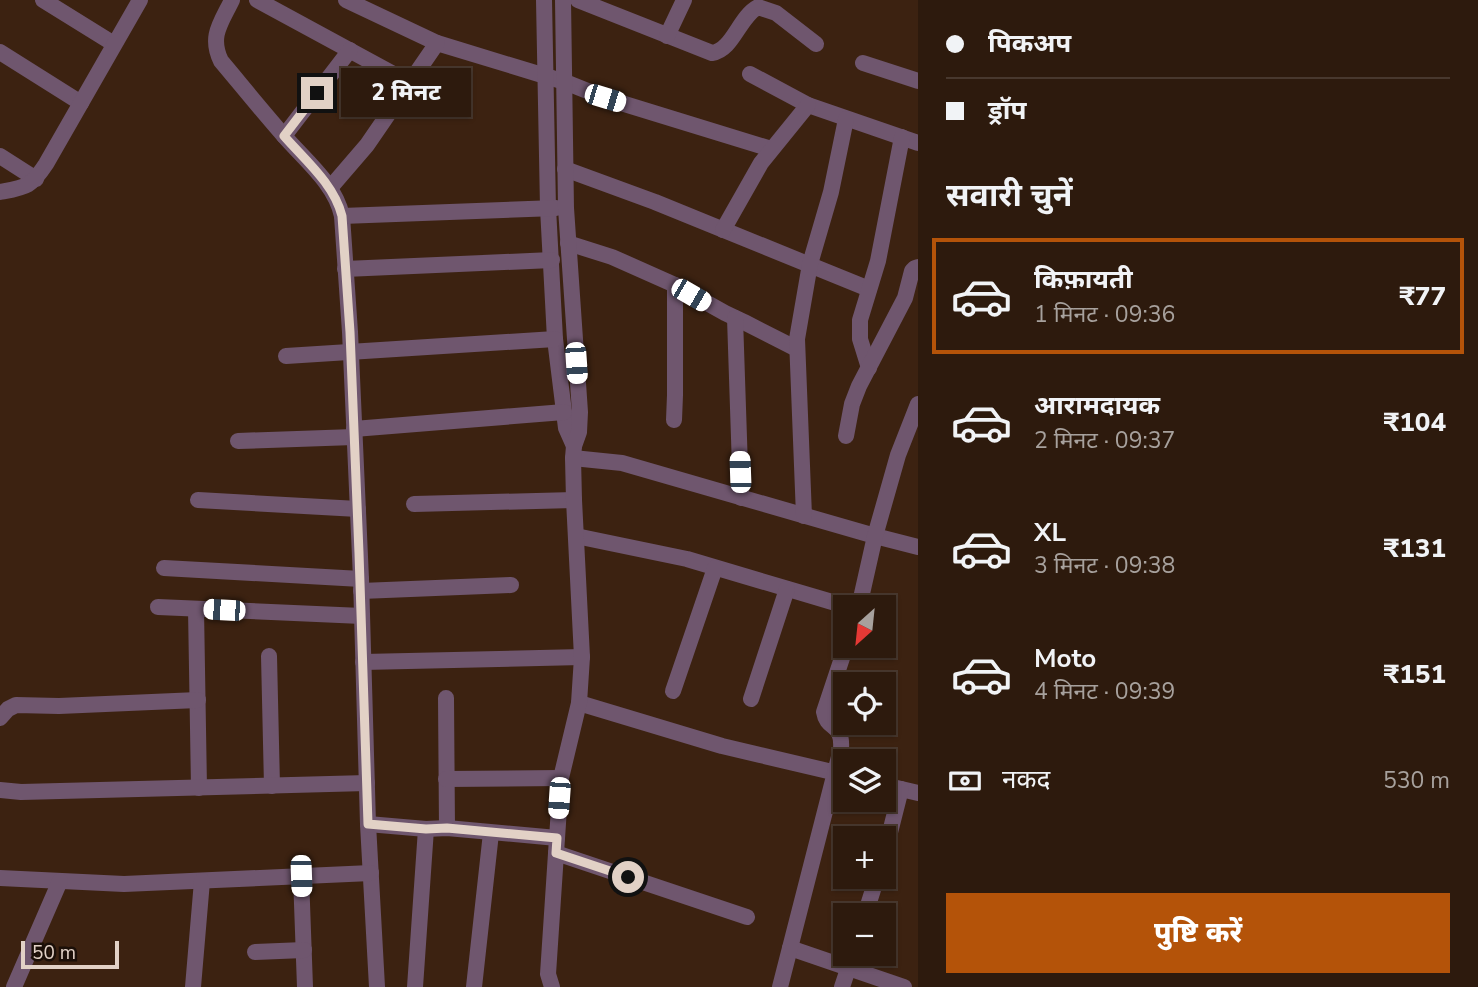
<!DOCTYPE html>
<html lang="hi">
<meta charset="utf-8">
<style>
body{margin:0;font-family:"Nunito Sans","Noto Sans Devanagari",sans-serif;background:#39271b;color:#f1f3f6;height:100vh;display:flex;flex-direction:column;font-size:26px;white-space:nowrap}
*{box-sizing:border-box;margin:0}
p{font-size:23px;color:#a7a19d}
.icon{flex:none;width:38px;height:38px;fill:none;stroke:currentColor;stroke-width:2;stroke-linecap:round;stroke-linejoin:round}
.map{position:relative;flex:1;overflow:hidden}
.details{display:flex;flex-direction:column;background:#2d1a0d;width:560px}
.details>*{flex:none}
.top-card{display:grid;align-content:center;height:154px;padding:0 28px;background:#2d1a0d}
.needle{width:46px;rotate:207deg}
.tools{position:absolute;left:833px;top:595px;display:grid;gap:14px}
.tools a{display:grid;place-items:center;width:63px;height:63px;border-radius:0px;background:#2d1a0d;box-shadow:0 2px 5px #0004,0 0 0 2px #48382e;font-size:35px}
.scale{position:absolute;left:21px;bottom:18px;width:98px;box-sizing:border-box;padding-left:7px;border:4px solid #e2d1c6;border-top:0;font-size:19px;line-height:24px;white-space:nowrap;color:#e2d1c6;-webkit-text-stroke:5px #1b0f08;paint-order:stroke}
.end{position:absolute;width:32px;height:32px;margin:-16px;border:9px solid #e2d1c6;background:#111;box-shadow:0 0 0 4px #111}
.from{border-radius:50%}
.bubble{position:absolute;height:49px;border-radius:0px;background:#2d1a0d;box-shadow:0 2px 5px #0004,0 0 0 2px #48382e;font-size:23px;font-weight:800;line-height:49px;text-align:center}
.car{position:absolute;width:21px;height:42px;margin:-21px -10px;border-radius:9px;box-shadow:0 0 5px 2px #0007;background:linear-gradient(#fff 24%,#345 0 40%,#fff 0 76%,#345 0 86%,#fff 0)}
.top-card b{display:flex;align-items:center;gap:24px;height:66px;font-size:26px}
.top-card b+b{border-top:2px solid #48382e}
.top-card i{width:18px;height:18px;background:#f1f3f6}
ul{padding:0;list-style:none}
li{display:flex;align-items:center;gap:21px;height:116px;margin:0 14px 10px;padding:0 14px;border:4px solid transparent;border-radius:0px}
li div{flex:1}
li b{display:block;font-size:26px}
li em{font-style:normal;font-weight:800}
li.active{border-color:#b45309}
li>.icon{width:63px;height:63px;stroke-width:1.5}
h2{padding:0 28px;font-size:32px;line-height:84px}
.pay{display:flex;align-items:center;gap:18px;height:77px;padding:0 28px;font-size:26px}
.pay p{margin-inline-start:auto}
.action{display:flex;gap:14px;margin-top:auto;padding:14px 28px}
.action a{flex:1;height:80px;border-radius:0px;background:#b45309;color:#fff;font-size:28px;font-weight:800;line-height:80px;text-align:center}
main{display:flex;flex:1;min-height:0}
.map>svg:first-child{display:block}
</style>
<main>
<div class="map">
<svg width="918" height="987" viewBox="0 0 918 987">
<rect width="100%" height="100%" fill="#3c2211"/>
<g fill="none" stroke-linecap="round" stroke-linejoin="round">
<g stroke="#6f566e" stroke-width="16">
<path d="M 43,0 L 114,44"/>
<path d="M 232,0 C 221,23 209,36 221,61 C 242,86 263,112 285,137 C 306,161 335,184 342,216 L 350,332 L 361,579 L 368,824 L 377,987"/>
<path d="M 257,0 L 410,83"/>
<path d="M 346,0 L 437,43 L 565,82 L 605,98 L 771,149"/>
<path d="M 544,0 L 548,208 L 555,339 L 566,428 L 574,446"/>
<path d="M 578,0 L 712,53 C 733,50 739,17 758,7 L 776,13 L 816,44"/>
<path d="M 667,36 L 684,0"/>
<path d="M 0,52 L 81,103"/>
<path d="M 863,63 L 918,81"/>
<path d="M 750,74 L 808,105 L 918,143"/>
<path d="M 284,136 L 350,50"/>
<path d="M 0,156 L 36,179"/>
<path d="M 565,169 L 655,202 L 869,289"/>
<path d="M 330,188 L 367,145 L 437,43"/>
<path d="M 0,192 C 26,187 31,187 46,164 L 140,0"/>
<path d="M 342,216 L 556,208"/>
<path d="M 723,230 L 761,163 L 808,105"/>
<path d="M 568,243 L 612,257 L 675,285 L 725,313 L 744,322 L 797,349"/>
<path d="M 345,269 L 552,260"/>
<path d="M 735,318 L 741,498"/>
<path d="M 286,356 L 555,339"/>
<path d="M 869,368 L 860,339 L 860,320 L 878,261 L 902,137"/>
<path d="M 674,420 L 675,395 L 675,285"/>
<path d="M 354,429 L 564,412"/>
<path d="M 846,436 L 852,404 L 859,386 L 905,298 L 912,271 L 915,268 L 918,267"/>
<path d="M 238,441 L 354,437"/>
<path d="M 573,458 L 622,463 L 875,536 L 918,547"/>
<path d="M 198,500 L 358,509"/>
<path d="M 414,504 L 574,500"/>
<path d="M 804,516 L 797,339 L 810,264 L 831,192 L 846,119"/>
<path d="M 576,536 L 687,559 L 849,607"/>
<path d="M 164,568 L 361,579"/>
<path d="M 361,591 L 511,585"/>
<path d="M 158,607 L 362,616"/>
<path d="M 859,607 L 875,536 L 898,455 L 918,404"/>
<path d="M 196,609 L 199,788"/>
<path d="M 269,656 L 272,786"/>
<path d="M 363,662 L 582,657"/>
<path d="M 673,691 L 715,568"/>
<path d="M 446,698 L 447,828"/>
<path d="M 751,699 L 787,589"/>
<path d="M 579,703 L 722,746 L 845,775"/>
<path d="M 0,718 L 8,709 L 16,705 L 59,706 L 198,700"/>
<path d="M 446,779 L 561,778"/>
<path d="M 884,785 L 918,793"/>
<path d="M 0,790 L 21,792 L 367,783"/>
<path d="M 368,824 L 426,829 L 447,828 L 557,838"/>
<path d="M 556,853 L 747,917"/>
<path d="M 884,856 L 901,789"/>
<path d="M 301,876 L 305,987"/>
<path d="M 0,878 L 124,884 L 371,873"/>
<path d="M 865,915 L 877,877"/>
<path d="M 790,948 L 904,987"/>
<path d="M 255,952 L 304,950"/>
<path d="M 14,987 L 60,881"/>
<path d="M 193,987 L 202,881"/>
<path d="M 415,987 L 426,829"/>
<path d="M 474,987 L 491,833"/>
<path d="M 552,987 L 548,974 L 561,778 L 579,703 L 582,657 L 574,500 L 573,458 L 574,446 L 579,432 L 580,412 L 566,208 L 563,0"/>
<path d="M 780,987 L 841,749 C 843,722 827,731 824,712 L 846,646"/>
<path d="M 842,987 L 853,954"/>
</g>
</g>
<g fill="none" stroke-linecap="round" stroke-linejoin="round">
<path stroke="#e2d1c6" stroke-width="9" d="M 317,93 L 284,136 C 305,160 334,184 342,216 L 350,332 L 359,553 L 368,824 L 426,829 L 447,828 L 557,838 L 556,853 L 628,877"/>
</g>
</svg>
<div class="tools">
<a><svg class="needle" viewBox="-14 -14 28 28"><path d="M0-13l5 13h-10z" fill="#e53935"/><path d="M0 13l5-13h-10z" fill="#a7a19d"/></svg></a>
<a><svg class="icon" aria-label="locate" viewBox="0 0 24 24"><circle cx="12" cy="12" r="6"/><path d="M12 2v4M12 18v4M2 12h4M18 12h4"/></svg></a>
<a><svg class="icon" aria-label="layers" viewBox="0 0 24 24"><path d="M12 4l9 5-9 5-9-5zM3 14l9 5 9-5"/></svg></a>
<a>+</a>
<a>−</a>
</div>
<div class="scale">50 m</div>
<i class="end from" style="left:628px;top:877px"></i>
<i class="end" style="left:317px;top:93px"></i>
<div class="bubble" style="left:341px;top:68px;width:130px">2 मिनट</div>
<i class="car" style="left:605px;top:98px;rotate:107deg"></i>
<i class="car" style="left:691px;top:295px;rotate:120deg"></i>
<i class="car" style="left:576px;top:363px;rotate:176deg"></i>
<i class="car" style="left:740px;top:472px;rotate:358deg"></i>
<i class="car" style="left:224px;top:610px;rotate:273deg"></i>
<i class="car" style="left:559px;top:798px;rotate:184deg"></i>
<i class="car" style="left:301px;top:876px;rotate:178deg"></i>
</div>
<section class="details">
<div class="top-card">
<b><i class="from"></i>पिकअप</b>
<b><i></i>ड्रॉप</b>
</div>
<h2>सवारी चुनें</h2>
<ul>
<li class="active"><svg class="icon" aria-label="car" viewBox="0 0 24 24"><path d="M5 17H2v-5l4-1 3-4h7l3 4 3 1v5h-3M9 17h6M6 11h13"/><circle cx="7" cy="17" r="2"/><circle cx="17" cy="17" r="2"/></svg><div><b>किफ़ायती</b><p>1 मिनट · 09:36</p></div><em>₹77</em></li>
<li><svg class="icon" aria-label="car" viewBox="0 0 24 24"><path d="M5 17H2v-5l4-1 3-4h7l3 4 3 1v5h-3M9 17h6M6 11h13"/><circle cx="7" cy="17" r="2"/><circle cx="17" cy="17" r="2"/></svg><div><b>आरामदायक</b><p>2 मिनट · 09:37</p></div><em>₹104</em></li>
<li><svg class="icon" aria-label="car" viewBox="0 0 24 24"><path d="M5 17H2v-5l4-1 3-4h7l3 4 3 1v5h-3M9 17h6M6 11h13"/><circle cx="7" cy="17" r="2"/><circle cx="17" cy="17" r="2"/></svg><div><b>XL</b><p>3 मिनट · 09:38</p></div><em>₹131</em></li>
<li><svg class="icon" aria-label="car" viewBox="0 0 24 24"><path d="M5 17H2v-5l4-1 3-4h7l3 4 3 1v5h-3M9 17h6M6 11h13"/><circle cx="7" cy="17" r="2"/><circle cx="17" cy="17" r="2"/></svg><div><b>Moto</b><p>4 मिनट · 09:39</p></div><em>₹151</em></li>
</ul>
<div class="pay"><svg class="icon" aria-label="cash" viewBox="0 0 24 24"><path d="M3 7h18v10H3z"/><circle cx="12" cy="12" r="2"/></svg>नकद<p>530 m</p></div>
<div class="action"><a>पुष्टि करें</a></div>
</section>
</main>
